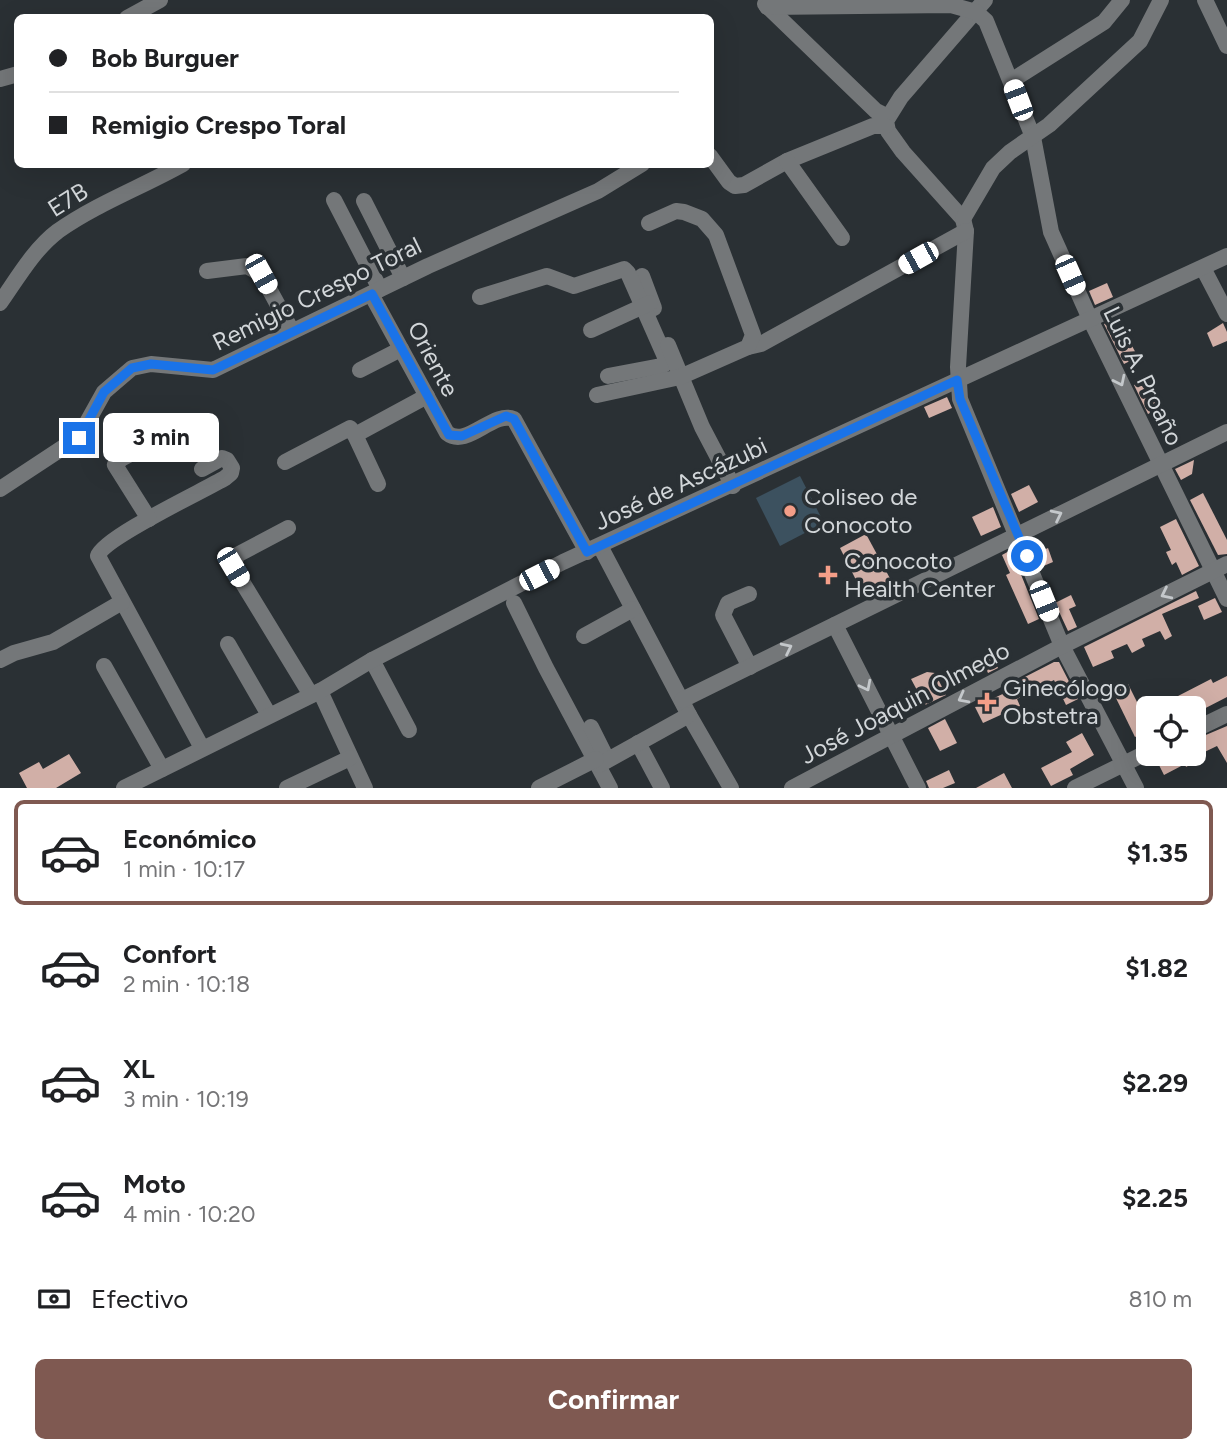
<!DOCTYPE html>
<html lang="es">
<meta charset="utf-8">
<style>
body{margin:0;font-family:Figtree,sans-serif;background:#f6f6f6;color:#202124;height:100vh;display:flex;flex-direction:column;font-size:26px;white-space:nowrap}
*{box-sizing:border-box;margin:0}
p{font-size:23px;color:#757577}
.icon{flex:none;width:38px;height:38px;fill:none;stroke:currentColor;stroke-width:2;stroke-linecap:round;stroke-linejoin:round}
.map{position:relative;height:788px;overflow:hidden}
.sheet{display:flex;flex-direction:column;background:#fff;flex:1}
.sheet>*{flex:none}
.banner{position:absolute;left:14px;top:14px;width:700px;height:154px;border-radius:10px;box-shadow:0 7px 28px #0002;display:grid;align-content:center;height:154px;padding:0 35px;background:#fff}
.tools{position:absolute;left:1136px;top:696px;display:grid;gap:14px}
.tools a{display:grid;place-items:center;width:70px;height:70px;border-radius:10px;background:#fff;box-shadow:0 7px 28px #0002;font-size:35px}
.end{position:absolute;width:32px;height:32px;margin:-16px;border:9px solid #1a73e8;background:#fff;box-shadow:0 0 0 4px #fff}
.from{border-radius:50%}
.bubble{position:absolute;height:49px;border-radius:10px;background:#fff;box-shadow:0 7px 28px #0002;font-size:23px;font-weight:700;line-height:49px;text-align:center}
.car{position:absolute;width:21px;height:42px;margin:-21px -10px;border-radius:9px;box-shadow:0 0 5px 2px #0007;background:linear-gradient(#fff 24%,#345 0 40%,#fff 0 76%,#345 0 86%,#fff 0)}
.banner b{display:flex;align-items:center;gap:24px;height:66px;font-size:26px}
.banner b+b{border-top:2px solid #e0e0e0}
.banner i{width:18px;height:18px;background:#202124}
ul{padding:12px 0 0;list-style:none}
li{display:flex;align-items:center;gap:21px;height:105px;margin:0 14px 10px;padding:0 21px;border:4px solid transparent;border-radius:10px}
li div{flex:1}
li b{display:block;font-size:26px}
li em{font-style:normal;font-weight:700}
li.current{border-color:#7f5951}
li>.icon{width:63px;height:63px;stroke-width:1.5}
.pay{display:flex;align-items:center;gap:18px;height:77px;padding:0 35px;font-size:26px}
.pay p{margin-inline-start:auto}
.primary-button{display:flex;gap:14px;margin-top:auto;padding:14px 35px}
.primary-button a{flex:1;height:80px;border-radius:10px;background:#7f5951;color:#fff;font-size:28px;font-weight:700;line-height:80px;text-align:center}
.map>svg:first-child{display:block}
</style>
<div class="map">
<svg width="1227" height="788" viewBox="0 0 1227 788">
<rect width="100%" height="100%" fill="#2a3034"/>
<path fill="#3c515f" d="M 800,476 L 824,523 L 780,546 L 756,498 Z"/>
<g fill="#d1afa7">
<path d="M 1107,283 L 1113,297 L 1095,305 L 1089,291 Z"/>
<path d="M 1117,318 L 1138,357 L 1124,364 L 1104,324 Z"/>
<path d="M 1223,323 L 1227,332 L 1227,341 L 1213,347 L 1207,333 Z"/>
<path d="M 1148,378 L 1163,407 L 1148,414 L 1134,385 Z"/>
<path d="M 947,397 L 952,408 L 929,418 L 924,407 Z"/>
<path d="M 1194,460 L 1192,474 L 1181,480 L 1175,469 Z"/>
<path d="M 1029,485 L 1038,502 L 1019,512 L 1011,494 Z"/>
<path d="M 1203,493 L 1227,540 L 1227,554 L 1218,555 L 1190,500 Z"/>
<path d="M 993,507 L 1001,527 L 981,536 L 972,517 Z"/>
<path d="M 1176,519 L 1199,566 L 1182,575 L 1176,562 L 1172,565 L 1166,552 L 1171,550 L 1160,527 Z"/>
<path d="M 866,534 L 893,584 L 865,598 L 840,548 Z"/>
<path d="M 1048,548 L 1053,562 L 1041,567 L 1035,554 Z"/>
<path d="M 1011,550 L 1039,619 L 1028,624 L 1006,575 L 1010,573 L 1002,555 Z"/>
<path d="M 1196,591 L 1199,598 L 1162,614 L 1172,636 L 1165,640 L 1160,631 L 1142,639 L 1145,646 L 1132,653 L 1127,644 L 1111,651 L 1114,658 L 1093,667 L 1084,647 Z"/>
<path d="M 1071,595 L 1076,606 L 1069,609 L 1077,627 L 1068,631 L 1055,603 Z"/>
<path d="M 1215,598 L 1222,612 L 1204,620 L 1198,606 Z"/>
<path d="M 993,655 L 998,668 L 988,673 L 982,659 Z"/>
<path d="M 1054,662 L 1059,662 L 1078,699 L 1066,705 L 1054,680 L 1017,699 L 1020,706 L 983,723 L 975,707 L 1022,685 L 1019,680 Z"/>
<path d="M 927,672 L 935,673 L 946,695 L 925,705 L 911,679 Z"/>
<path d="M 1227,676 L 1227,697 L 1194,714 L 1194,709 L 1185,709 L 1178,696 L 1211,679 L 1213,683 Z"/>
<path d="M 1128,684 L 1148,724 L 1148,731 L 1135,737 L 1113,692 Z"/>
<path d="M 945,719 L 957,743 L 940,751 L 928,728 Z"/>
<path d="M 1227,726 L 1227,763 L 1217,746 L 1194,757 L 1197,761 L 1186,767 L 1185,764 L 1164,775 L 1156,759 L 1158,754 L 1192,754 L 1194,756 L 1194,740 Z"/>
<path d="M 1082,733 L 1094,755 L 1070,769 L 1073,775 L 1051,786 L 1041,768 L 1072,752 L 1066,742 Z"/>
<path d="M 69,754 L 81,773 L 56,788 L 27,788 L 19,773 L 39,762 L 43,769 Z"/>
<path d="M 949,770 L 955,783 L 943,788 L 929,788 L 926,781 Z"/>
<path d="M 1004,773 L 1012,788 L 976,788 Z"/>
</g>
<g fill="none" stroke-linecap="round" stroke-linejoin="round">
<g stroke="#747779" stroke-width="16">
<path d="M 985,0 L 901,97 L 886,121 L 888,131 L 903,152 L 963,219 L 966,231 L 958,367 L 960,399 L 1062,646 L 1136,788"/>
<path d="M 1205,0 L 1227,46"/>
<path d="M 765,4 L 876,111 L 888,117"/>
<path d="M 767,7 L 951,5 L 976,12 L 986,21 L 1033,137 L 1051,232 L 1090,319 L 1227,599"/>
<path d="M 127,18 L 160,0"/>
<path d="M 0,79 L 18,74"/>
<path d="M 1011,81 L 1104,22 L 1122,0"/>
<path d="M 710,156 L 729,182 L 735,186 L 744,185 L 787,161 L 873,126 L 886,126"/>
<path d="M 787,161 L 842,238"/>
<path d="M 334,200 L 380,289"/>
<path d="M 364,201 L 403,278"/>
<path d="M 963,219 L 993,168 L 1010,152 L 1049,125 L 1140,41 L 1161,0"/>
<path d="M 1203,268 L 1227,314"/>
<path d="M 207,271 L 247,266 L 261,274 L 292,331"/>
<path d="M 642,276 L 654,308"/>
<path d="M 371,294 L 447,433 C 467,449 493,410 514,419 L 587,552"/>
<path d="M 480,297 L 547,276 L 574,286 L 624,269 L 628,273 L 666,359 L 665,364 L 661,366 L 608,376"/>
<path d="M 0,303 C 17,279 34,249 58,231 C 96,204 142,187 183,164"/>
<path d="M 591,330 L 650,303"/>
<path d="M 668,345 L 702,427 L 733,486"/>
<path d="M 748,347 L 761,344 L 966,231"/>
<path d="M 360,370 L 401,349"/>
<path d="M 597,395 L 680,377 L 748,347 L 753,335 L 716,235 L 702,219 L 684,212 L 676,211 L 649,223"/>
<path d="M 355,435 L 427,396"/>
<path d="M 285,462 L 350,428 L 355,435 L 378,484"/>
<path d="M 202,469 L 222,458 L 227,460 L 232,468 L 231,473 L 225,478 C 203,491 103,538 98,556 L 202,748"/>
<path d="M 0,489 L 79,437 L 104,392 L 132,368 L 151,364 L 213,370 L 428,266 L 598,191 L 642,164"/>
<path d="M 149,519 L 115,465 L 121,459 L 151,443"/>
<path d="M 288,528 L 237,555 L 233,567 L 311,695"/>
<path d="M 600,546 L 689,715 L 731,788"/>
<path d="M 749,594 L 728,603 L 723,615 L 750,667"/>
<path d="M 514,603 L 546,668 L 610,788"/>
<path d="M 835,625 L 918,788"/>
<path d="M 584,636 L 633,609"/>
<path d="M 228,644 L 269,715"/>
<path d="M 0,660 L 14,653 L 53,642 L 122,602"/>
<path d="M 372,660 L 409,730"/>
<path d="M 104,666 L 162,769"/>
<path d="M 320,691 L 365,788"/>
<path d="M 682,700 L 1227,432"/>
<path d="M 591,727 L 605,755 L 609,757"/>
<path d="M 1194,730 L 1227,714"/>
<path d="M 638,743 L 662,788"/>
<path d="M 599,765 L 689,715"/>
<path d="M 124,788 L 320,691 L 372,660 L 563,562 L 1227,256"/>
<path d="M 287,788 L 350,758"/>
<path d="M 539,788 L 596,759"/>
<path d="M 792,788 L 1062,646 L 1227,564"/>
<path d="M 1075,788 L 1148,752"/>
</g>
</g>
<defs><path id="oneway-chevron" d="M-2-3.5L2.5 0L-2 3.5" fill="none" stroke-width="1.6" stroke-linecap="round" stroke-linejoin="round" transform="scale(1.75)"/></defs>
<g stroke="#c4c8cb">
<use href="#oneway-chevron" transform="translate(1120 381) rotate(64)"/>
<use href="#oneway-chevron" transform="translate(1057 515) rotate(-26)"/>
<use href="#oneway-chevron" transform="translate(1166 594) rotate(154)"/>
<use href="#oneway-chevron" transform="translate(787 648) rotate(-26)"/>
<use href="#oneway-chevron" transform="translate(866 686) rotate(63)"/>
<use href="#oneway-chevron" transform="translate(963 698) rotate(152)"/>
</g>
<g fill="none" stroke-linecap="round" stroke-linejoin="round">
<path stroke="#1a73e8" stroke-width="9" d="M 79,438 L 104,392 L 132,368 L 151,364 L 213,370 L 372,294 L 449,435 L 462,436 L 506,416 L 514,419 L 587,552 L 957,380 L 960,399 L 1027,556"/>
</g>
<g fill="#f49e88" stroke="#2a3034" stroke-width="2.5">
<circle cx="790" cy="511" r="7"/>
<path d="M824.5 564.5h7v7h7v7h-7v7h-7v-7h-7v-7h7z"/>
<path d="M983.5 691.5h7v7h7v7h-7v7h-7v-7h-7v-7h7z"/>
</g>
<g text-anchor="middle" stroke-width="7" stroke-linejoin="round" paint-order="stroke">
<g font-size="24" fill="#d2d6d9" stroke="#2a3034">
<text transform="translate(68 200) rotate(-32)" y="8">E7B</text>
<text transform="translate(317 294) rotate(-26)" y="8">Remigio Crespo Toral</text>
<text transform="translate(433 359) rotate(62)" y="8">Oriente</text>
<text transform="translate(1143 376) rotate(64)" y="8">Luis A. Proaño</text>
<text transform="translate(681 484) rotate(-25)" y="8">José de Ascázubi</text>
<text transform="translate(905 703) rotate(-28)" y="8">José Joaquin Olmedo</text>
</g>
<g font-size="24" fill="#d2d6d9" stroke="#2a3034" text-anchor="start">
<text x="804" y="505">Coliseo de<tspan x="804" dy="28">Conocoto</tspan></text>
<text x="844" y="569">Conocoto<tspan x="844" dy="28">Health Center</tspan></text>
<text x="1003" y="696">Ginecólogo<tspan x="1003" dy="28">Obstetra</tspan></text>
</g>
</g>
</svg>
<div class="tools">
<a><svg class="icon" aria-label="locate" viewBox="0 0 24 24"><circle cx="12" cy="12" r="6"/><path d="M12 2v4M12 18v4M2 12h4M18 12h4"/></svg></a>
</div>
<i class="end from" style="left:1027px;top:556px"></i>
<i class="end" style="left:79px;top:438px"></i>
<div class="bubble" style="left:103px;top:413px;width:116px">3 min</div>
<i class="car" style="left:1018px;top:100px;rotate:339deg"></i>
<i class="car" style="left:918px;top:258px;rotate:241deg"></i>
<i class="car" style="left:261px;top:274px;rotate:151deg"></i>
<i class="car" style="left:1070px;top:275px;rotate:156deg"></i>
<i class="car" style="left:233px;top:567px;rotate:149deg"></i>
<i class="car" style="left:539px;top:575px;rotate:63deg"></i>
<i class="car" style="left:1044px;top:601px;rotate:158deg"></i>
<div class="banner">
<b><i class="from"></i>Bob Burguer</b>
<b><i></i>Remigio Crespo Toral</b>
</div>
</div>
<section class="sheet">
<ul>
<li class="current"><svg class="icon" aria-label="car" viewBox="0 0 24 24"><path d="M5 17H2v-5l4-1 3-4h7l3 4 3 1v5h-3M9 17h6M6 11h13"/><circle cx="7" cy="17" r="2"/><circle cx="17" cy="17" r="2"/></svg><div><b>Económico</b><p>1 min · 10:17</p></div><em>$1.35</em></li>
<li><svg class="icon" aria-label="car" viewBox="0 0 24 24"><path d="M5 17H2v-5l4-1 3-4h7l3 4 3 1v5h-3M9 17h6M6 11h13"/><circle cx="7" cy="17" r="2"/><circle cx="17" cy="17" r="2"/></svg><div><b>Confort</b><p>2 min · 10:18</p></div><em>$1.82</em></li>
<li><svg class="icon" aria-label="car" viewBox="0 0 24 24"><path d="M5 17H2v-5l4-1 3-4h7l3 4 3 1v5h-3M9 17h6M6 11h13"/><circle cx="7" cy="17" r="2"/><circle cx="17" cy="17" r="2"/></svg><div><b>XL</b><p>3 min · 10:19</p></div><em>$2.29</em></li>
<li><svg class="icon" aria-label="car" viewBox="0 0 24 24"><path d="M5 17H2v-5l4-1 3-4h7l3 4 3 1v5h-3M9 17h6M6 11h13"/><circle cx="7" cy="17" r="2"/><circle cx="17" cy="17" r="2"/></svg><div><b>Moto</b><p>4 min · 10:20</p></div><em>$2.25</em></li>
</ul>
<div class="pay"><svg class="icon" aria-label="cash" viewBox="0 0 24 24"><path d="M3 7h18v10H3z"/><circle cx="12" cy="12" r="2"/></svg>Efectivo<p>810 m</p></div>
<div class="primary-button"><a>Confirmar</a></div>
</section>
